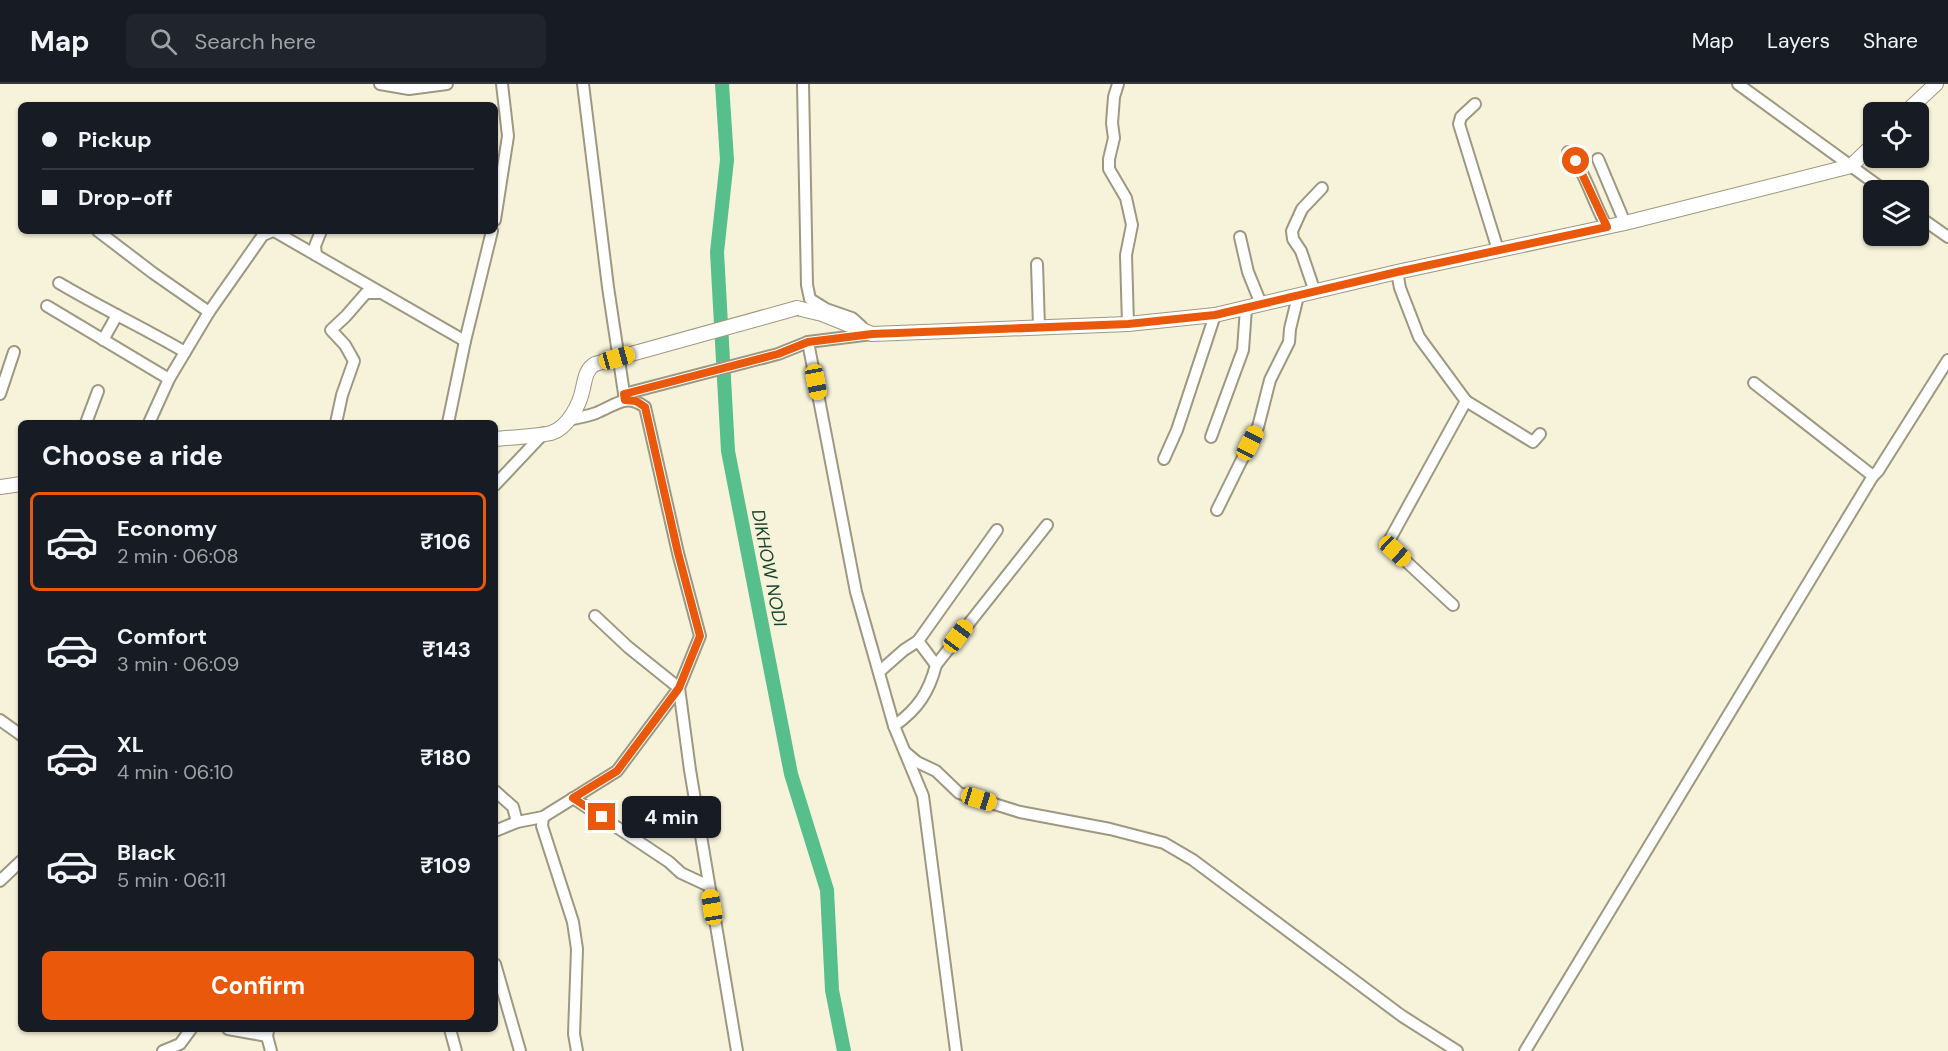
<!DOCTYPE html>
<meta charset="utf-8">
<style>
body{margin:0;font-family:"DM Sans",sans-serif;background:#20242c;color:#f1f3f6;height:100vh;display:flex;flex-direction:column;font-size:22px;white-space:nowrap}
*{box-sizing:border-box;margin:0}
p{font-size:20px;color:#9ea1a6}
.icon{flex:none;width:33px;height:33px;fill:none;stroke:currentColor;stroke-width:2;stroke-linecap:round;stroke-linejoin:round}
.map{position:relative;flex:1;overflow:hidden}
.details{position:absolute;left:18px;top:336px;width:480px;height:612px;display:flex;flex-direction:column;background:#171b24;border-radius:9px;box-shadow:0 2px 4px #0004}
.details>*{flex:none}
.hud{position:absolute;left:18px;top:18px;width:480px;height:132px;border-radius:9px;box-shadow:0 2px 4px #0004;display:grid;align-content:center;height:132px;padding:0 24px;background:#171b24}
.tools{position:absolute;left:1863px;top:18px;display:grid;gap:12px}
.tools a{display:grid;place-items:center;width:66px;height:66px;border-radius:9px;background:#171b24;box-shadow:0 2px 4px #0004;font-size:30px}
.end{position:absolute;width:27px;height:27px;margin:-14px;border:8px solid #ea580c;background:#fff;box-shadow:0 0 0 3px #fff}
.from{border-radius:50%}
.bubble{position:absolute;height:42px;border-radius:9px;background:#171b24;box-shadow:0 2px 4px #0004;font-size:20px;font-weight:700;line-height:42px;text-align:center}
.car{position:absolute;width:18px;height:36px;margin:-18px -9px;border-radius:8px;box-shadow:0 0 4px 2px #0007;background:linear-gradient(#f5c518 24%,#345 0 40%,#f5c518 0 76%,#345 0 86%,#f5c518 0)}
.hud b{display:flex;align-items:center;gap:21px;height:57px;font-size:22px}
.hud b+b{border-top:2px solid #363941}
.hud i{width:15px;height:15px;background:#f1f3f6}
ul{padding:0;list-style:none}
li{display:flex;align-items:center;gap:18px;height:99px;margin:0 12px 9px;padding:0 12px;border:3px solid transparent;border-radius:9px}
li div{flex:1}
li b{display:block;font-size:22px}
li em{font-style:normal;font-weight:700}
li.on{border-color:#ea580c}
li>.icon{width:54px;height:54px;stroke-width:1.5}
h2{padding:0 24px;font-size:27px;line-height:72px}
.cta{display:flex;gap:12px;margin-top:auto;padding:12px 24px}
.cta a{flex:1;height:69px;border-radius:9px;background:#ea580c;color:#fff;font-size:24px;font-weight:700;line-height:69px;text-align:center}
header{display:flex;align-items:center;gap:36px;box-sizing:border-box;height:84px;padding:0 30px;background:#171b24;border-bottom:2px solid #363941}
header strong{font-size:28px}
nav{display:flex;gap:33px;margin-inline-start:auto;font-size:21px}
.search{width:420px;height:54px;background:#20242c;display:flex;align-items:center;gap:15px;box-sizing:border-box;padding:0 21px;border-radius:9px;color:#9ea1a6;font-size:22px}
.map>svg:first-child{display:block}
</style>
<header>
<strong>Map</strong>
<div class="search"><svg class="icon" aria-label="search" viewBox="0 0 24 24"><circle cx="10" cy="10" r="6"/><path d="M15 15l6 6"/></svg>Search here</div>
<nav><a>Map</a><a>Layers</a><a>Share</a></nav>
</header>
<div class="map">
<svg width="1948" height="967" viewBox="0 0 1948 967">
<rect width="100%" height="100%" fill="#f7f3da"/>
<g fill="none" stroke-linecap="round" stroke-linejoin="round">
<path stroke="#56bf8b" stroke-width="14" d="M 722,0 L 727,76 L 717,168 L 728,367 L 791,690 L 827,806 L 832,906 L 844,967"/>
<defs>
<g id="minor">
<path d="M 380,0 L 409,5 L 447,0"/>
<path d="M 583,0 L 608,203 L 625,316"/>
<path d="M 803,0 L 807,201 L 810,215 L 826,225 L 852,234 L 862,243"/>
<path d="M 1118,0 L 1114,13 L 1112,39 L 1114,54 L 1109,75 L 1109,85 L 1126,114 L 1132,141 L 1126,171 L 1128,240"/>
<path d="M 1738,0 L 1884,106"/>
<path d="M 1475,20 L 1461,33 L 1459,40 L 1498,166"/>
<path d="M 1568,68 C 1586,88 1593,119 1607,143"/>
<path d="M 1598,75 L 1625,139"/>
<path d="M 1918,132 L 1948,153"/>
<path d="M 495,136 L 508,52 L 502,0"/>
<path d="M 98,147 L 153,189 L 209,228"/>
<path d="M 274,147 L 465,257"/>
<path d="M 1240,153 L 1248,188 L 1261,220"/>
<path d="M 316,171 L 315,162 L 321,147"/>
<path d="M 1037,180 L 1039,243"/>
<path d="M 1397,188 L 1400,204 L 1419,253 L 1466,317 L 1389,457 L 1395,467 L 1453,521"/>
<path d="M 59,199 C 101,224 144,244 185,268"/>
<path d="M 1315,208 L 1301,167 L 1293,155 L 1292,147 L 1302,125 L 1322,104"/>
<path d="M 47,222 L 169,295"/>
<path d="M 872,250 L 808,258 L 856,508 L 894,642 L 923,712 L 956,967"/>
<path d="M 103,256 L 117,231"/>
<path d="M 1754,299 L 1873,392"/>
<path d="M 0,310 L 14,268"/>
<path d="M 624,310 L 778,270 L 808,258"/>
<path d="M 1466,317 L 1533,358 L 1540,350"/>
<path d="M 568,336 C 578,334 588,332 596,329 C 616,321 625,309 645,323 L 678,469 L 700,552 L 679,604 L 690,686 L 737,967"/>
<path d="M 86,339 L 98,307"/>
<path d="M 149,339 L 169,295 L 209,228 L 263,151 L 273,147"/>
<path d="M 336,339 L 342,311 L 354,277 L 345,261 L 331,246 L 346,232 L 366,209 L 379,209"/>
<path d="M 448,339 L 465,257 L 492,147"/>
<path d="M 1211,353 L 1243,266 L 1246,224"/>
<path d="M 1164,375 L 1177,346 L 1215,231"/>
<path d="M 495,401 L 544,349"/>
<path d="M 1217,426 L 1258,343 L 1270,296 L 1289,258 L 1290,245 L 1298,212"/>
<path d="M 936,581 L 1047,441"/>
<path d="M 879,588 L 904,566 L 918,557"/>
<path d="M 0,636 L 21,651"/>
<path d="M 894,642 C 918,625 929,608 936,581 L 918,557 L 997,446"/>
<path d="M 905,668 L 917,678 L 936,687 L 959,709 L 1020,728 L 1110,745 L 1164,759 L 1193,776 L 1402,932 L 1457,967"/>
<path d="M 495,707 L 513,723 L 517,738"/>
<path d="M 573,714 L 669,778 L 681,789 L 709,802"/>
<path d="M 543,733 L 542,742 L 573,838 L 577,865 L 574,950 L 577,967"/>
<path d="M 495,747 L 517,738 L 543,733 L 617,687 L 679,604 L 628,563 L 595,532"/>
<path d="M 0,797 L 21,777"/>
<path d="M 495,880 L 520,967"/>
<path d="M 228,945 L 267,952"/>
<path d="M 450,945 L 456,967"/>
<path d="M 268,947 L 267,952 L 271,967"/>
<path d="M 163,967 L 180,960 L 191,945"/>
<path d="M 1525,967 L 1873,392 L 1878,387 L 1948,276"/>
</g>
<g id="major">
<path d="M 1906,28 L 1936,0"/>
<path d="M 797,224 L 822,230 L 872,250 L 1128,240 L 1215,231 L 1397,188 L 1625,139 L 1851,82 L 1874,60"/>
<path d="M 495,355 C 513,353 534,353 551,349 C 568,344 580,320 583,304 C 585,295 586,285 595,280"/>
<path d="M 0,403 L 21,400"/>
</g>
</defs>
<use href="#minor" stroke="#9c9881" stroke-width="14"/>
<use href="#major" stroke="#9c9881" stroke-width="16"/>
<use href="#minor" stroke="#fff" stroke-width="10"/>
<use href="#major" stroke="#fff" stroke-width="14"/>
<defs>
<path id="major-bridge" d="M 595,280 L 797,224"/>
</defs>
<use href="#major-bridge" stroke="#9c9881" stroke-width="16" stroke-linecap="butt"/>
<use href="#major-bridge" stroke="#fff" stroke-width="14"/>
</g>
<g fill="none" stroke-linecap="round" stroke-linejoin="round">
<path stroke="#ea580c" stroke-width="8" d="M 602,733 L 573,714 L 617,687 L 679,604 L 700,552 L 678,469 L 645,323 L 636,317 L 625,316 L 624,310 L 778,270 L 808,258 L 872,250 L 1128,240 L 1215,231 L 1397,188 L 1607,143 L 1576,77"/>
</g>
<g text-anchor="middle" stroke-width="4.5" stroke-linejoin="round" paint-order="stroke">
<g font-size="18" font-style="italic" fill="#19452f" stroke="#f7f3da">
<text transform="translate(769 484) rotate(79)" y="6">DIKHOW NODI</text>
</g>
</g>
</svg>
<div class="tools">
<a><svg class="icon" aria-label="locate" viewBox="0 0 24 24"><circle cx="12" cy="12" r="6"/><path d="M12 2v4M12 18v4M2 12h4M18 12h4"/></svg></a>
<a><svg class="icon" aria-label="layers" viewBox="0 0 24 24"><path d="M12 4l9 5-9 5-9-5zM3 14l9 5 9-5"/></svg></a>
</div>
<i class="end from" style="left:1576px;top:77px"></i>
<i class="end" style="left:602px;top:733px"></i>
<div class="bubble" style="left:622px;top:712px;width:99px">4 min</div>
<i class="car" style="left:617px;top:274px;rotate:74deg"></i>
<i class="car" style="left:816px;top:298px;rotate:169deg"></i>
<i class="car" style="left:1250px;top:359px;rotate:27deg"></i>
<i class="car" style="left:1395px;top:467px;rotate:133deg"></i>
<i class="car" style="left:958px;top:552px;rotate:37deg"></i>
<i class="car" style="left:979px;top:715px;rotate:107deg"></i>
<i class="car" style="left:712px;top:823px;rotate:351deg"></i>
<div class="hud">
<b><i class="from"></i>Pickup</b>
<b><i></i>Drop-off</b>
</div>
<section class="details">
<h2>Choose a ride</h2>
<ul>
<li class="on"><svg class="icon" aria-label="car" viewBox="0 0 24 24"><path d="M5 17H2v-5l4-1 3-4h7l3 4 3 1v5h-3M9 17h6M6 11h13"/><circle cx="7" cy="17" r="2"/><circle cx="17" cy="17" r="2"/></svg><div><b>Economy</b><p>2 min · 06:08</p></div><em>₹106</em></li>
<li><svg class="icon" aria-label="car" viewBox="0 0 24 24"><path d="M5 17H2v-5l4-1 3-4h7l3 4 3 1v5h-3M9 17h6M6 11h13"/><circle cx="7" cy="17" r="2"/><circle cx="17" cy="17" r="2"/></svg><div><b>Comfort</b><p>3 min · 06:09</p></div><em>₹143</em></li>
<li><svg class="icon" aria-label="car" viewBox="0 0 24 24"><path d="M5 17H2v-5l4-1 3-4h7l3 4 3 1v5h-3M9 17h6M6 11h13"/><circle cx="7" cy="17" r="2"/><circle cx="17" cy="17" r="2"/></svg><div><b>XL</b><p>4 min · 06:10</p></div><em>₹180</em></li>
<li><svg class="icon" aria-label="car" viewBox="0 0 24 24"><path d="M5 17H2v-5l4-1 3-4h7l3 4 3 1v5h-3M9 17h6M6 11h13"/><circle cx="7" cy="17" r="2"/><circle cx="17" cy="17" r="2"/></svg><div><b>Black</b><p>5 min · 06:11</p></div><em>₹109</em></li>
</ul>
<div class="cta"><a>Confirm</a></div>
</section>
</div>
